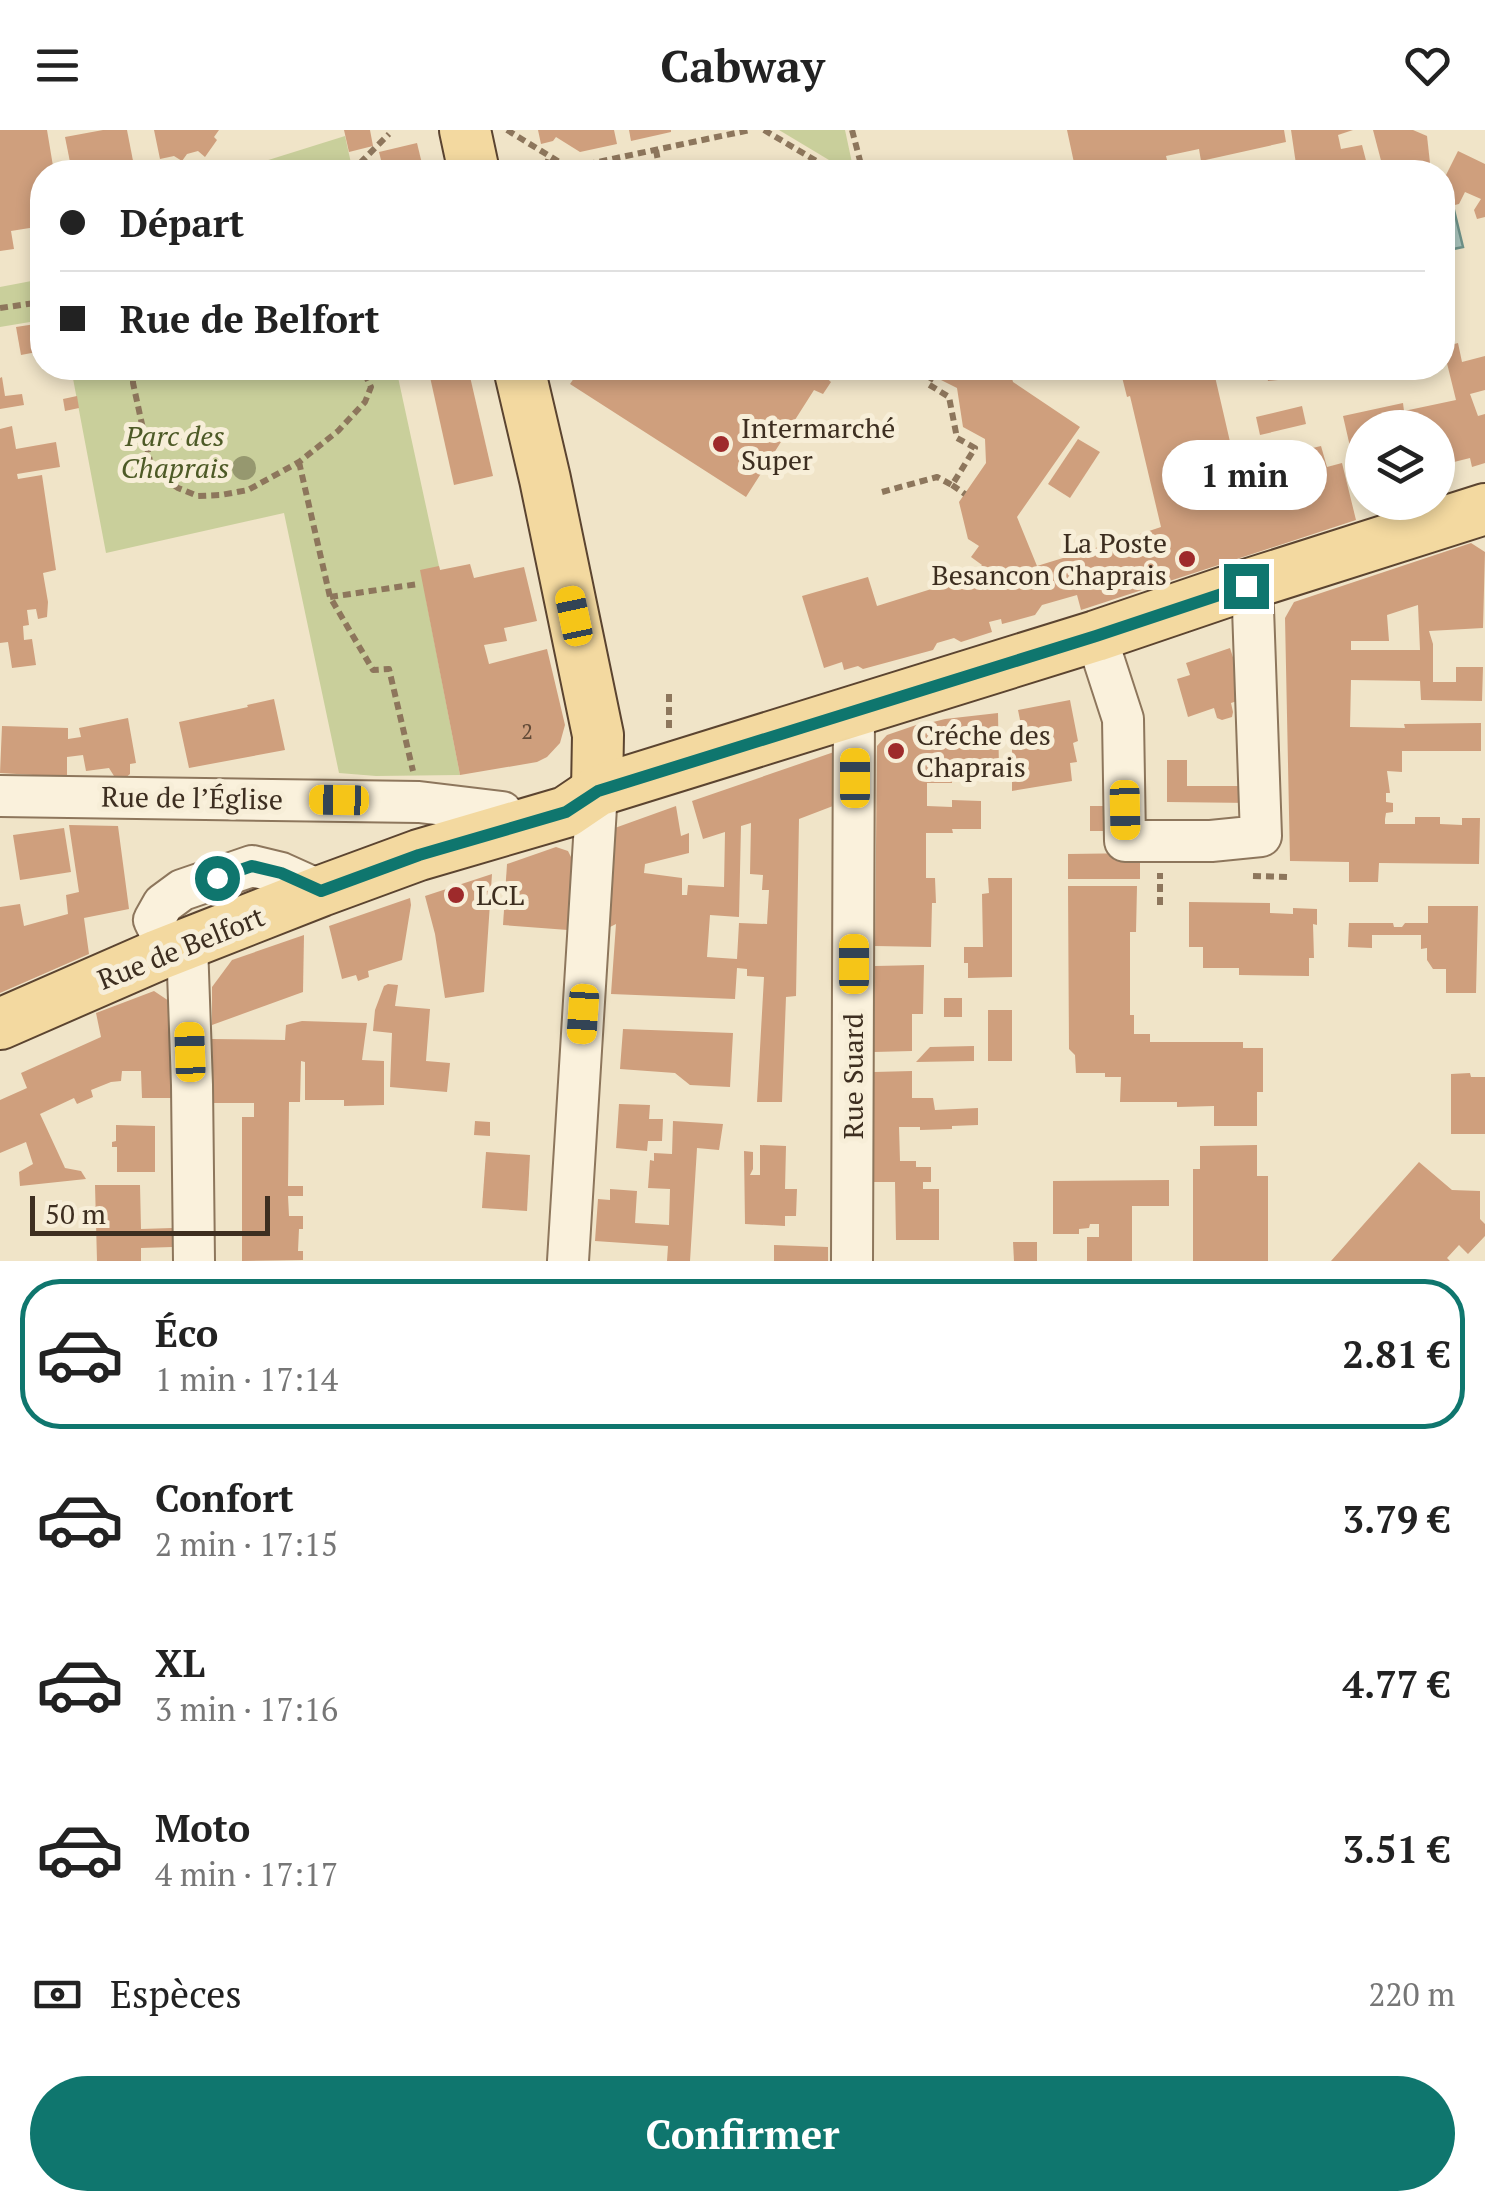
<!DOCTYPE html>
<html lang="fr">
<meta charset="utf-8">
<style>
body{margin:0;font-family:"PT Serif",serif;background:#f6f6f6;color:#222;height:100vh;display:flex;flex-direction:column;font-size:38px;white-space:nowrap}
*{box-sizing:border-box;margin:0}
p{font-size:32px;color:#767676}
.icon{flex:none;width:55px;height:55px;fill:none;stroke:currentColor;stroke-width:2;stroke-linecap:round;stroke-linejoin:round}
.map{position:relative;height:1131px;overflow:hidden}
.side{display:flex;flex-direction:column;background:#fff;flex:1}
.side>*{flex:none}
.guide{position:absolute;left:30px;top:30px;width:1425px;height:220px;border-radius:40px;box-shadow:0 5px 15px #0003;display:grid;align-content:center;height:220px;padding:0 30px;background:#fff}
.tools{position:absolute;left:1345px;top:280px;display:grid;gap:20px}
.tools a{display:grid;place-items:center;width:110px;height:110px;border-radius:50%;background:#fff;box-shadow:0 5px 15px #0003;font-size:50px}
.scale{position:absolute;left:30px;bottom:25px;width:240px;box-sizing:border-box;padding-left:10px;border:5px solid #3d2e20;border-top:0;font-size:28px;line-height:35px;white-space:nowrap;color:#3d2e20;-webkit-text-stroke:8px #f7eed8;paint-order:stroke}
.end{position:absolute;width:45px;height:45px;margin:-22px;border:12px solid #0f766e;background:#fff;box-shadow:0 0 0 5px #fff}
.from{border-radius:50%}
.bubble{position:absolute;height:70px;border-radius:35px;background:#fff;box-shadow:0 5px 15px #0003;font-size:32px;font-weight:700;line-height:70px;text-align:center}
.car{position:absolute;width:30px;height:60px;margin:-30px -15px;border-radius:12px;box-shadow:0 0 8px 2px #0007;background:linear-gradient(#f5c518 24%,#345 0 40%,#f5c518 0 76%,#345 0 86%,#f5c518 0)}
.guide b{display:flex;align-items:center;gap:35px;height:95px;font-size:38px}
.guide b+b{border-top:2px solid #e0e0e0}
.guide i{width:25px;height:25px;background:#222}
ul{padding:18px 0 0;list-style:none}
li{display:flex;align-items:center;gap:30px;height:150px;margin:0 20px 15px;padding:0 10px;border:5px solid transparent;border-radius:40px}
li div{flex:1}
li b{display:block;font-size:38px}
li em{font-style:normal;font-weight:700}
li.current{border-color:#0f766e}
li>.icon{width:90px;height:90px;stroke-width:1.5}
.pay{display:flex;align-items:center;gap:25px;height:110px;padding:0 30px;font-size:38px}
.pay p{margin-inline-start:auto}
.action{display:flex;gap:20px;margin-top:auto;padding:20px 30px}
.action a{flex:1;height:115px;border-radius:60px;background:#0f766e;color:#fff;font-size:40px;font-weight:700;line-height:115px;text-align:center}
header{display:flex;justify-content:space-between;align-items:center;height:130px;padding:0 30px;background:#fff;font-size:45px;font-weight:700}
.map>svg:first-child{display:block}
</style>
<header><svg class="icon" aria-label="menu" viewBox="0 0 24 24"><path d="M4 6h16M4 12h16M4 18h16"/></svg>Cabway<svg class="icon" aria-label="heart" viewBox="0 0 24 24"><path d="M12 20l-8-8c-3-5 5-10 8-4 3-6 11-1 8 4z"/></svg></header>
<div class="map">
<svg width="1485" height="1131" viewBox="0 0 1485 1131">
<rect width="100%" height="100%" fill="#f0e4c8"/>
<g fill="#c9cf9b">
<path d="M 779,0 L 845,0 L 854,42 L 849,42 Z"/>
<path d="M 345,6 L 353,42 L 230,42 Z"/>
<path d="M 42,149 L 42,190 L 0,197 L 0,157 Z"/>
<path d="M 71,238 L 396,238 L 445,464 L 426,469 L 460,645 L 376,646 L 339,643 L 284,383 L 106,423 Z"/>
</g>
<path fill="#a9c4bc" stroke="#6f938a" stroke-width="2.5" d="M 1453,76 L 1463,117 L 1444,121 L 1443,78 Z"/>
<g fill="#cf9f7d" fill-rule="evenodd">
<path d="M 0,0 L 47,0 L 54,42 L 42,42 L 42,96 L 11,101 L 14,119 L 0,121 Z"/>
<path d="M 103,0 L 127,0 L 135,41 L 72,42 L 65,7 Z"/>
<path d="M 154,0 L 219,0 L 214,7 L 217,10 L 205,27 L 198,21 L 187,24 L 182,31 L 174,26 L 160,29 Z"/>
<path d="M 344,0 L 370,0 L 373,16 L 349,22 Z"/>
<path d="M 538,0 L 614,0 L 617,14 L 580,22 L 556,7 L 553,11 L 541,14 Z"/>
<path d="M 629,0 L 671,0 L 671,2 L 631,11 Z"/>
<path d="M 1067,0 L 1284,0 L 1286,12 L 1201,31 L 1199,19 L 1166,26 L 1170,42 L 1076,42 Z"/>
<path d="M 1291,0 L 1353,0 L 1338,5 L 1341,19 L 1362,15 L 1369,42 L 1347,42 L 1344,30 L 1297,41 Z"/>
<path d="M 1373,0 L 1413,0 L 1427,6 L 1431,42 L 1384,42 Z"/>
<path d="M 417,13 L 424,42 L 384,42 L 379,22 Z"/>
<path d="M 1458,21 L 1485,34 L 1485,87 L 1477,89 L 1474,80 L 1481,69 L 1465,62 L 1459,74 L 1442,78 L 1442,44 L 1446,45 Z"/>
<path d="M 42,193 L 42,221 L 21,225 L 16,197 Z"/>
<path d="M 1458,213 L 1462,232 L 1485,226 L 1485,260 L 1470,264 L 1478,286 L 1485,284 L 1485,333 L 1472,337 L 1470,328 L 1438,336 L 1438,298 L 1362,298 L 1362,355 L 1359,356 L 1343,286 L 1403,273 L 1404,281 L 1456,270 L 1443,217 Z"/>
<path d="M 428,238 L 468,238 L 493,346 L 454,355 Z"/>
<path d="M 581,238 L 828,238 L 823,245 L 831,252 L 823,264 L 814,260 L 746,367 L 570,254 Z"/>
<path d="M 948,238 L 1009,238 L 1013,252 L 1080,297 L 1017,387 L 1037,436 L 1102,416 L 1101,413 L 1124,406 L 1125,409 L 1161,397 L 1130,266 L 1127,267 L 1122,247 L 1132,244 L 1131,238 L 1213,238 L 1237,342 L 1224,345 L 1230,370 L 1273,357 L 1266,329 L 1321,316 L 1327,337 L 1342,333 L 1356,390 L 1081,480 L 1077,465 L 1042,475 L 1035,485 L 1002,494 L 1001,489 L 989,492 L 992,502 L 961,512 L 954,508 L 937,513 L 933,520 L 863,539 L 858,536 L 844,540 L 842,532 L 824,538 L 802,466 L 868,447 L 877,476 L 973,446 L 982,435 L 971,427 L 979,416 L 968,409 L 959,372 L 986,333 L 985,309 L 963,297 L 957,258 L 941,250 Z"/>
<path d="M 1244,238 L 1278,238 L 1280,247 L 1278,250 L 1268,251 L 1266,242 L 1246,247 Z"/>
<path d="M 2,247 L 5,266 L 22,264 L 24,275 L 0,279 L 0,248 Z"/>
<path d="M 77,266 L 79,278 L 65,281 L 63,269 Z"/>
<path d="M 1302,276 L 1306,294 L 1260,305 L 1256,287 Z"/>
<path d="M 12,296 L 16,319 L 56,312 L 60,337 L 17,344 L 18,349 L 42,345 L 56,440 L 43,443 L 48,472 L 47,487 L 38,489 L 36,479 L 27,480 L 29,495 L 23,496 L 24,510 L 32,509 L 36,535 L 12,538 L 8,512 L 0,513 L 0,299 Z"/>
<path d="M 1078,309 L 1100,322 L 1070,368 L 1048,354 Z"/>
<path d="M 1471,413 L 1485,422 L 1483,498 L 1429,501 L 1433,514 L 1433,552 L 1456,552 L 1456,537 L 1483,537 L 1482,571 L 1421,570 L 1420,551 L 1351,550 L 1350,597 L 1405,598 L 1404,594 L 1481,593 L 1481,621 L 1402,621 L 1402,642 L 1387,641 L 1390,663 L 1386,663 L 1386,672 L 1393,673 L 1393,682 L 1386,683 L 1385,689 L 1385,694 L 1415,694 L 1415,687 L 1440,687 L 1440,694 L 1462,695 L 1462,688 L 1480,688 L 1479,734 L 1379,733 L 1378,752 L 1349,752 L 1349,732 L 1290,731 L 1285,488 L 1294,472 ZM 1418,475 L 1420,520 L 1351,520 L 1351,511 L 1389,511 L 1387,485 Z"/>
<path d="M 470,434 L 474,448 L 524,437 L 537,491 L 504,498 L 507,511 L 484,515 L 489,534 L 547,519 L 565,595 L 560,613 L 547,627 L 537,632 L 460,645 L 420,440 L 439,436 L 440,440 Z"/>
<path d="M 1230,518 L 1246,568 L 1231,573 L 1233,582 L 1232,587 L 1222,590 L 1217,588 L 1214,578 L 1188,587 L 1177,549 L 1190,545 L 1186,533 Z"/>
<path d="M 274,569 L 285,620 L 189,638 L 179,592 L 248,577 L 247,575 Z"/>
<path d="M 1070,570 L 1078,611 L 1073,613 L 1077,632 L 1070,633 L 1072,651 L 1012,661 L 1012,608 L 1023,605 L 1018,580 Z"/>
<path d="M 998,583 L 999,639 L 952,640 L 952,653 L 927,653 L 927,676 L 952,677 L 952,670 L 981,671 L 981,699 L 952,699 L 953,703 L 926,703 L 926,748 L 935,748 L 936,773 L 932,773 L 931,817 L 875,816 L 877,616 L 887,605 L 925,592 L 925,594 L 945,589 Z"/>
<path d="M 128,588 L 136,633 L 130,634 L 130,644 L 124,649 L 114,646 L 109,638 L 86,641 L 83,625 L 67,627 L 67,647 L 0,643 L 2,596 L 68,598 L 68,609 L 81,607 L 79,598 Z"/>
<path d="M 834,622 L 833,676 L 799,689 L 796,866 L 786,867 L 782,972 L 757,972 L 764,847 L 747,846 L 747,839 L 737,838 L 735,869 L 611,864 L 616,794 L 608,798 L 612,699 L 676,676 L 681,706 L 689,703 L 689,723 L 645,734 L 644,743 L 682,748 L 682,765 L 687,765 L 688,755 L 724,757 L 725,702 L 703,709 L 692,671 ZM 751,693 L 750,744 L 763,745 L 762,760 L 769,760 L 767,794 L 739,793 L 737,829 L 707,827 L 710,785 L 739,787 L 741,696 Z"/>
<path d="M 1167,630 L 1187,630 L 1187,656 L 1251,656 L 1252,673 L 1167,672 Z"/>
<path d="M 1090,676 L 1114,676 L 1111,701 L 1090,701 Z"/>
<path d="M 69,695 L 118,696 L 129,779 L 84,788 L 89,824 L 0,863 L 0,777 L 20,774 L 24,796 L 68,784 L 66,765 L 79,762 Z"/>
<path d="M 64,698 L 71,742 L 20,750 L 13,705 Z"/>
<path d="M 556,717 L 568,721 L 573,731 L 568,800 L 503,795 L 507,734 Z"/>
<path d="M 1140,723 L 1140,749 L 1068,749 L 1068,724 Z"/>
<path d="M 492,744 L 484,862 L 445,868 L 435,804 L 425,766 Z"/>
<path d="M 988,748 L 1012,748 L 1012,847 L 968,848 L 968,833 L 964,833 L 964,817 L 983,817 L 982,764 L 989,763 Z"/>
<path d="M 1068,756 L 1137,756 L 1136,802 L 1130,802 L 1130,885 L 1134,885 L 1134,904 L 1150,904 L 1150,912 L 1243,912 L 1243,918 L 1263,918 L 1263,962 L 1257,962 L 1257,996 L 1214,996 L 1214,976 L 1177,977 L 1177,972 L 1120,972 L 1121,947 L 1105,947 L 1105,943 L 1076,943 L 1075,925 L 1069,919 Z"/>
<path d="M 410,768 L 411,775 L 402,830 L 368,841 L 369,847 L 358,851 L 356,845 L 342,849 L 329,796 Z"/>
<path d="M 1189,772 L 1270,773 L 1270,783 L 1293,784 L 1293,778 L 1317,779 L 1317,795 L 1313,794 L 1314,828 L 1309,828 L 1309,846 L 1239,845 L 1239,838 L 1203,838 L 1203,817 L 1189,817 Z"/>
<path d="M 1428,776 L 1478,776 L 1476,863 L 1446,863 L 1446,839 L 1433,839 L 1427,830 L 1427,818 L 1421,819 L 1421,805 L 1372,805 L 1372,818 L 1348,817 L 1349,793 L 1393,793 L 1394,797 L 1402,797 L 1405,793 L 1428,793 Z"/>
<path d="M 304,805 L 303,862 L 212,895 L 212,857 L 232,830 Z"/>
<path d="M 924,835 L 923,884 L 912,884 L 912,921 L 874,922 L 875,836 Z"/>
<path d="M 388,854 L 398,855 L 395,876 L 430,879 L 426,931 L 450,933 L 447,962 L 390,957 L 392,903 L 373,901 L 375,880 L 384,856 Z"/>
<path d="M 154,861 L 169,871 L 171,968 L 142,968 L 141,941 L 122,941 L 121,951 L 111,952 L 91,960 L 93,967 L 77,974 L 74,968 L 40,984 L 65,1038 L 81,1041 L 86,1049 L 20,1056 L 19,1042 L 33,1034 L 26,1012 L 0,1023 L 0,970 L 27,958 L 21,943 L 101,907 L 96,883 Z"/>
<rect x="944" y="868" width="18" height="19"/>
<rect x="988" y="880" width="24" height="51"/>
<path d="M 302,891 L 367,893 L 362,930 L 384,931 L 384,975 L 344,976 L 344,970 L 305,970 L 305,932 L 301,931 L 300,972 L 289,972 L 288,1056 L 303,1056 L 303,1066 L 288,1066 L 289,1086 L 303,1086 L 303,1099 L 299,1099 L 298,1121 L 303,1121 L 303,1130 L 242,1131 L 242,987 L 254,987 L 254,973 L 213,973 L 212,909 L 285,910 L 286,895 Z"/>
<path d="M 623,899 L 733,903 L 730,957 L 690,955 L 675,943 L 620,939 Z"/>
<path d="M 974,916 L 974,931 L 916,932 L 930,917 Z"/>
<path d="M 912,941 L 912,968 L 933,968 L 935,980 L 978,978 L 978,995 L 952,996 L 952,999 L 920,1000 L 920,997 L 899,997 L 900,1031 L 916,1031 L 916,1037 L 931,1037 L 931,1052 L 923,1052 L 923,1059 L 939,1059 L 939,1110 L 896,1110 L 895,1052 L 874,1052 L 874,942 Z"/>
<path d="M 1470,943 L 1471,947 L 1485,947 L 1485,1004 L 1451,1004 L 1451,944 Z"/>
<path d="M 619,974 L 650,975 L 649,989 L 663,989 L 662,1011 L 648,1011 L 647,1021 L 616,1018 Z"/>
<path d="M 475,991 L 490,992 L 490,1006 L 474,1005 Z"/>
<path d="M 673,991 L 723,994 L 719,1020 L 697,1018 L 690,1131 L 667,1131 L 668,1116 L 595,1111 L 598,1069 L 610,1070 L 610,1059 L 637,1061 L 635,1093 L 669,1095 L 670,1059 L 648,1058 L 649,1045 L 650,1030 L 654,1031 L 654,1023 L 672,1024 Z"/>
<path d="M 116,995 L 155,996 L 155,1042 L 117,1042 L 117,1017 L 112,1017 L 112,1012 L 116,1011 Z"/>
<path d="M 760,1015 L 786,1016 L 785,1059 L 797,1059 L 796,1086 L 785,1086 L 785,1096 L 745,1094 L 744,1021 L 753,1022 L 753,1039 L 750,1045 L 760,1045 Z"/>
<path d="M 1257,1015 L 1257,1046 L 1268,1046 L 1268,1131 L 1193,1131 L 1193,1039 L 1200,1039 L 1200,1016 Z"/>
<path d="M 486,1022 L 530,1025 L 527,1081 L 482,1078 Z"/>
<path d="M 1419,1032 L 1452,1060 L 1480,1061 L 1480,1089 L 1485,1094 L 1485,1106 L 1468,1124 L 1459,1115 L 1447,1128 L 1450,1131 L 1331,1131 Z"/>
<path d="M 1169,1050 L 1169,1076 L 1132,1076 L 1132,1131 L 1087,1131 L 1087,1107 L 1099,1107 L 1099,1094 L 1090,1094 L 1089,1098 L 1079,1099 L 1079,1104 L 1053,1104 L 1053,1051 Z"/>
<path d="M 95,1055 L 140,1055 L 141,1099 L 172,1098 L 172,1117 L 141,1118 L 141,1131 L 97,1131 Z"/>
<path d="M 1013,1112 L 1037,1112 L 1037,1131 L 1014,1131 Z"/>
<path d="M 774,1115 L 828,1117 L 828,1131 L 774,1131 Z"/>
</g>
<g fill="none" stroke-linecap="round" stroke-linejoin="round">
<defs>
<g id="minor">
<path d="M 1096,506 L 1123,589 L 1125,711 L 1211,711 L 1261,706 L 1253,478 L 1246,455"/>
<path d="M 0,666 L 419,672 L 502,682"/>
<path d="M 187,814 L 192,955 L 194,1131"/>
<path d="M 169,821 L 154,790 L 163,774 L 182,760 L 252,736 L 281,743 L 321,761"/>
<path d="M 568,1131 L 597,661"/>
<path d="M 852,1131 L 854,581"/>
</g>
<g id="major">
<path d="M 465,0 L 474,42"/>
<path d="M 519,238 L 545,349 L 598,605 L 597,661"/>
<path d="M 0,894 L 158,825 L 321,761 L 419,725 L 566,682 L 597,661 L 1096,506 L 1246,455 L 1485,379"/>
</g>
</defs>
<use href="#minor" stroke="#8d765c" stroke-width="44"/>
<use href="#major" stroke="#5b4430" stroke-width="54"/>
<g stroke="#8d765c" stroke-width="6" stroke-dasharray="8 5" stroke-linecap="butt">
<path d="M 507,0 L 569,38 L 750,0"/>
<path d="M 764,0 L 835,42"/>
<path d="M 852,0 L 863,42"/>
<path d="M 656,20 L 660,42 L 657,42"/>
<path d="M 360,33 L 389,4"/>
<path d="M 546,37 L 549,27"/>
<path d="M 0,178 L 42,172"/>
<path d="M 133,238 L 133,253 L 150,331 L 162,347 L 178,358 L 198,366 L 221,365 L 248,360 L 299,332 L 338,301 L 365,272 L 371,257 L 362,238"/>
<path d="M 299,332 L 330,467 L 373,540 L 389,539 L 413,641"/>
<path d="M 952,355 L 965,364"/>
<path d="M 882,362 L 937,347 L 952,355 L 975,318 L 957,308 L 949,267 L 928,254 L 937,238"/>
<path d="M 330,467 L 418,454"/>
<path d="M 669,564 L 669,598"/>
<path d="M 1253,746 L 1290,747"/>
<path d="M 1160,775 L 1160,743"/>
</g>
<use href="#minor" stroke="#faf1dc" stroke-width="40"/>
<use href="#major" stroke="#f3d9a0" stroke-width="50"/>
</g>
<circle fill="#96986f" cx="244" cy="338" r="12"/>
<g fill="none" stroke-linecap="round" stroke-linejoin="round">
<path stroke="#0f766e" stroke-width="12" d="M 217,748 L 252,736 L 281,743 L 321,761 L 419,725 L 566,682 L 598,661 L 1096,506 L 1246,456"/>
</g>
<g fill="#9e2a2b" stroke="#f7eed8" stroke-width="4">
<circle cx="721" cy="314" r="10"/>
<circle cx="1187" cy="429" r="10"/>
<circle cx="896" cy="621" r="10"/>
<circle cx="456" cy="765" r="10"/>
</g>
<g text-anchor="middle" stroke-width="10" stroke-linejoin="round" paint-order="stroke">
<g font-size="22" fill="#624a37">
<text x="527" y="609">2</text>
</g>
<g font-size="28" fill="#3d2e20" stroke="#f7eed8" text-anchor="start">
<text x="741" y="308">Intermarché<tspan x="741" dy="32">Super</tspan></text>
<text x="1167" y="423" text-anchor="end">La Poste<tspan x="1167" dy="32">Besancon Chaprais</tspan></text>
<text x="916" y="615">Créche des<tspan x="916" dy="32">Chaprais</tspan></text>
<text x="476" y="775">LCL</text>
</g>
<g font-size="28" font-style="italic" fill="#4d5a26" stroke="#f7eed8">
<text x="175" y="316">Parc des<tspan x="175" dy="32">Chaprais</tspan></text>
</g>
<g font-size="28" fill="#3d2e20" stroke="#f7eed8">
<text transform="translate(192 668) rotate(1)" y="10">Rue de l’Église</text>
<text transform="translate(181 818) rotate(-22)" y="10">Rue de Belfort</text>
<text transform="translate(853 946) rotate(-90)" y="10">Rue Suard</text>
</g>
</g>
</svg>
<div class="tools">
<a><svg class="icon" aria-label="layers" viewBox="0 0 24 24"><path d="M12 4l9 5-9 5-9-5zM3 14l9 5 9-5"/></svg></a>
</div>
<div class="scale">50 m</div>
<i class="end from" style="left:217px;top:748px"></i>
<i class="end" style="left:1246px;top:456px"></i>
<div class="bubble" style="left:1162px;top:310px;width:165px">1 min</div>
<i class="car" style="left:574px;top:486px;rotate:348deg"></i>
<i class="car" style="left:855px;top:648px;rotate:0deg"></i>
<i class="car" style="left:339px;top:670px;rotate:271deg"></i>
<i class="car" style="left:1125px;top:680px;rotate:179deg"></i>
<i class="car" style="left:854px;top:834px;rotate:0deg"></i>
<i class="car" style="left:583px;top:884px;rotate:184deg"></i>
<i class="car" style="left:190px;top:922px;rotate:358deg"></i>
<div class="guide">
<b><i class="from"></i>Départ</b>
<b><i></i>Rue de Belfort</b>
</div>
</div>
<section class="side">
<ul>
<li class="current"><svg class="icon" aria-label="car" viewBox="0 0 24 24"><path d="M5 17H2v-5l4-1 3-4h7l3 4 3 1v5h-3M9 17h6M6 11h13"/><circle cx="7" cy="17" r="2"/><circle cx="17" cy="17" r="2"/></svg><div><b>Éco</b><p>1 min · 17:14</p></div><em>2.81 €</em></li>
<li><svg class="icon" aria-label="car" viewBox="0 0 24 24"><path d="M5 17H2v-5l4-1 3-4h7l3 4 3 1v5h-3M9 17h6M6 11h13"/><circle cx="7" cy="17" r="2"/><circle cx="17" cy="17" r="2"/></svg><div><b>Confort</b><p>2 min · 17:15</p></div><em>3.79 €</em></li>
<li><svg class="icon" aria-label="car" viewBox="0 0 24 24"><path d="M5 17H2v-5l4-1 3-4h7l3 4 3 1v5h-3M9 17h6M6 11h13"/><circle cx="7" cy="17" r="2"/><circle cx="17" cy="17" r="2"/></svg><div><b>XL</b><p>3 min · 17:16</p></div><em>4.77 €</em></li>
<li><svg class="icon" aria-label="car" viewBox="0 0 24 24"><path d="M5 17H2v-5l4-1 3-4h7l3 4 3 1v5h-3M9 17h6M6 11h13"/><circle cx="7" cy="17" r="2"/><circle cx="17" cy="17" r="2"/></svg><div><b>Moto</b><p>4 min · 17:17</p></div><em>3.51 €</em></li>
</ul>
<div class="pay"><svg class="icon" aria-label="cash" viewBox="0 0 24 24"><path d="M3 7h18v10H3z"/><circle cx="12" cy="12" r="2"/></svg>Espèces<p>220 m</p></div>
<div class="action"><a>Confirmer</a></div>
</section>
